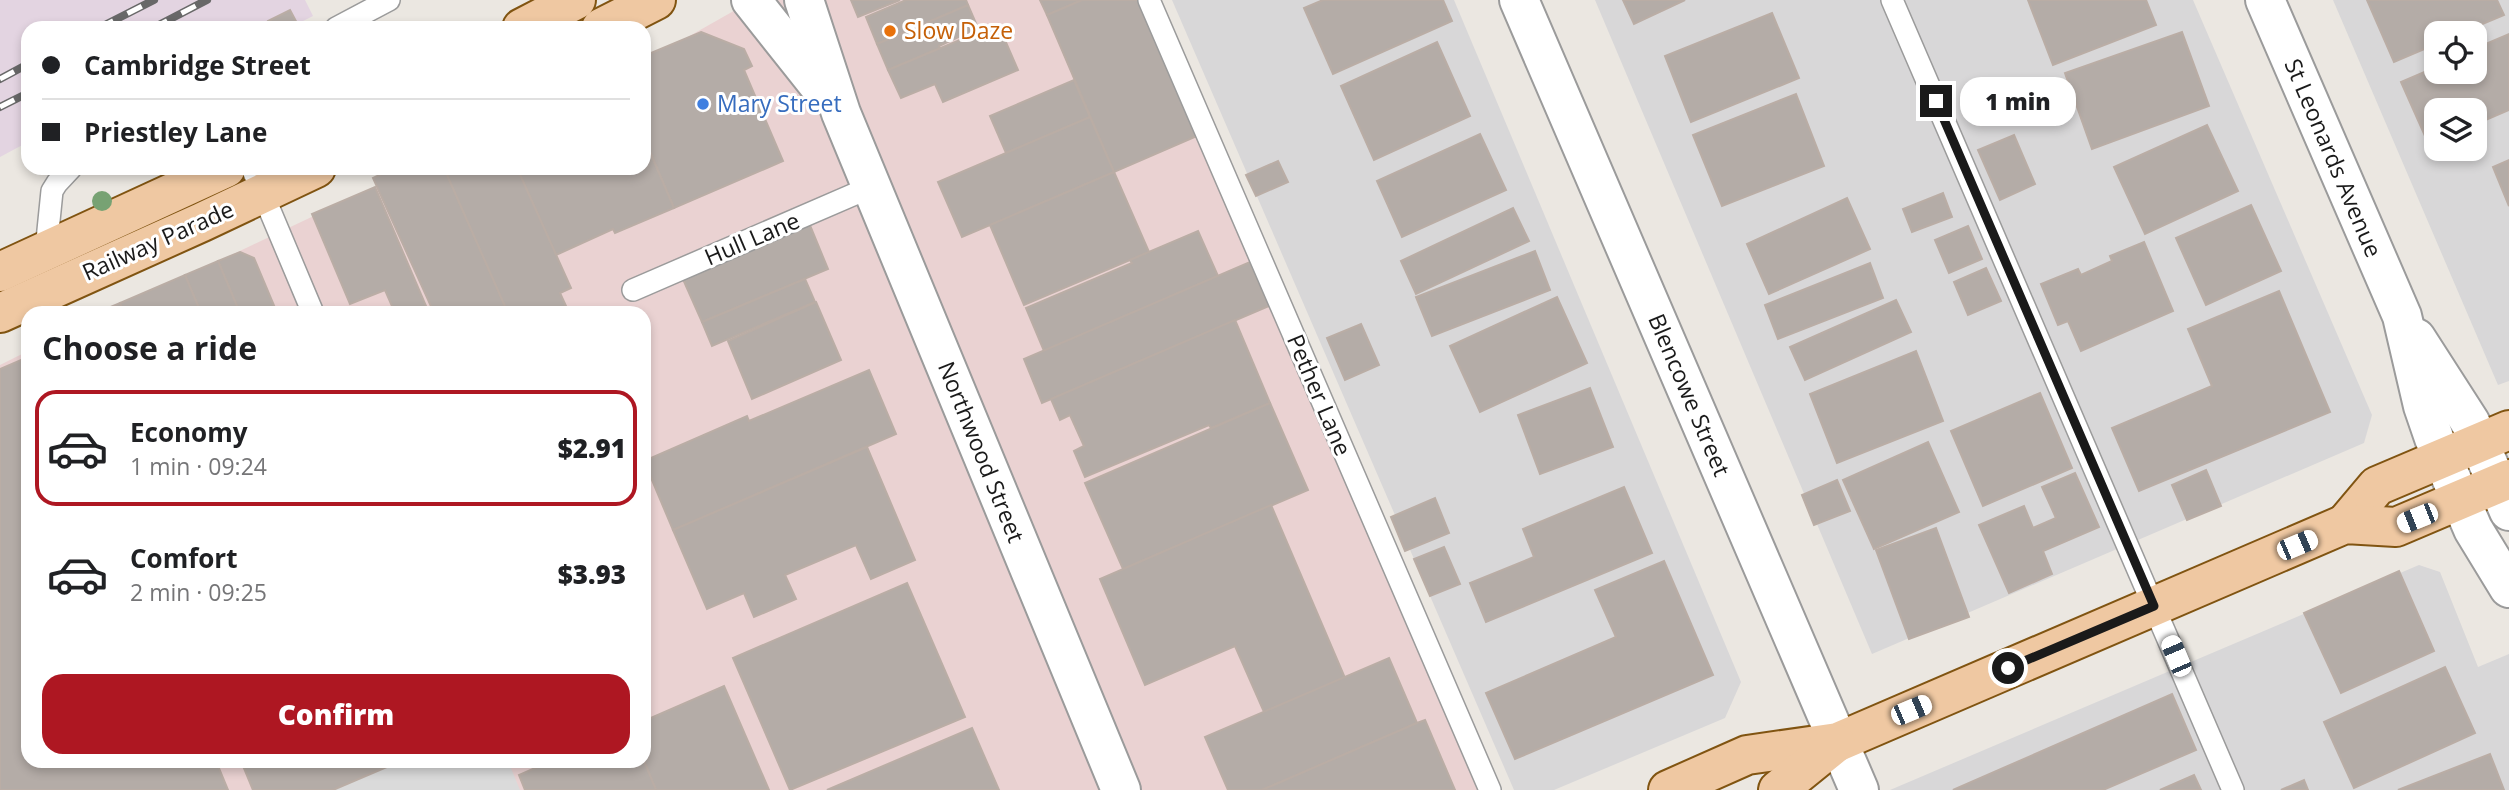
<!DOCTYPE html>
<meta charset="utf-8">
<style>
body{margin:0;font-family:"Open Sans",sans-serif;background:#f2f2f2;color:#202124;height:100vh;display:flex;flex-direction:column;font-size:26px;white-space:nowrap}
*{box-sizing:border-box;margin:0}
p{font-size:23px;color:#757577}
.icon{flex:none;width:38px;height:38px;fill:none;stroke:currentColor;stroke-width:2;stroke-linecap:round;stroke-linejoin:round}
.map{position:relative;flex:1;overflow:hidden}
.side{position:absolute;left:21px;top:306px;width:630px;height:462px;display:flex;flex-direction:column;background:#fff;border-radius:21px;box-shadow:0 4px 10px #0003}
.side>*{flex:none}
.guide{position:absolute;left:21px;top:21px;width:630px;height:154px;border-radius:21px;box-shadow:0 4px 10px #0003;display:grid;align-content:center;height:154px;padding:0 21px;background:#fff}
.controls{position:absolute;left:2424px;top:21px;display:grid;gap:14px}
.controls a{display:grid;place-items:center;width:63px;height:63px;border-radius:14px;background:#fff;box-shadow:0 4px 10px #0003;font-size:35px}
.end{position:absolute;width:32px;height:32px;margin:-16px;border:9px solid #1a1a1a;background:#fff;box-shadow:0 0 0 4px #fff}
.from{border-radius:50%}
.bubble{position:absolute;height:49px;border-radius:21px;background:#fff;box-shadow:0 4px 10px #0003;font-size:23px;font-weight:800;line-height:49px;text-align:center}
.car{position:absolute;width:21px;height:42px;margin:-21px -10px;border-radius:9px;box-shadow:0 0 5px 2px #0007;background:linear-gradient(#fff 24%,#345 0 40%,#fff 0 76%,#345 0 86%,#fff 0)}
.guide b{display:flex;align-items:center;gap:24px;height:66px;font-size:26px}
.guide b+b{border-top:2px solid #e0e0e0}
.guide i{width:18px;height:18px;background:#202124}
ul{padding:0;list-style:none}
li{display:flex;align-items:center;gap:21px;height:116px;margin:0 14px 10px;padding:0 7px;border:4px solid transparent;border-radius:21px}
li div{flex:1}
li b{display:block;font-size:26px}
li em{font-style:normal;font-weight:800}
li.on{border-color:#ae1722}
li>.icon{width:63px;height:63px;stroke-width:1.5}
h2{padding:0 21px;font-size:32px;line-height:84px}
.primary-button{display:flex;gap:14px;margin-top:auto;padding:14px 21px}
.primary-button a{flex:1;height:80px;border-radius:21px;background:#ae1722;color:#fff;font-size:28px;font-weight:800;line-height:80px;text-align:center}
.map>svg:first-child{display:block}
</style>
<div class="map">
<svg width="2509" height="790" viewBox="0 0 2509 790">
<rect width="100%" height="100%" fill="#ebe7e1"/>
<g fill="#d8d7d8" fill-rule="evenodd">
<path d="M 1172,0 L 1454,0 L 1741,682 L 1725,718 L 1554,790 L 1514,790 Z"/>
<path d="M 1595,0 L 2193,0 L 2372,415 L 2364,443 L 1872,654 Z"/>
<path d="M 2333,0 L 2509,0 L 2509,381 L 2498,385 ZM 2436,33 L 2474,33 L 2474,72 L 2436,72 ZM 2436,110 L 2474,110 L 2474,149 L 2436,149 Z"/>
<path d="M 2419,565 L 2440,572 L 2478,667 L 2509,654 L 2509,790 L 1890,790 Z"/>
</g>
<path fill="#ead2d2" d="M 753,0 L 1137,0 L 1482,790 L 0,790 L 0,365 L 28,351 L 28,761 L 644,761 L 644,313 L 109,313 L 415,168 L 644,168 L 686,38 Z"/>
<path fill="#e3d4e1" d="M 0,0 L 305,0 L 313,16 L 289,28 L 28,28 L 28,142 L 0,157 Z"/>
<path fill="#dadada" d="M 401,761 L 508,761 L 520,790 L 333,790 Z"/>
<g fill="#b4aca7" stroke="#baada5" stroke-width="2">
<path d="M 851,0 L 900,0 L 858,17 Z"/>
<path d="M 906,0 L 966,0 L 968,5 L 877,44 L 866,17 Z"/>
<path d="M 1040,0 L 1082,0 L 1047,15 Z"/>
<path d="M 1082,0 L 1139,0 L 1197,136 L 1114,172 L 1047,15 Z"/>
<path d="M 1323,0 L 1443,0 L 1452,21 L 1333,74 L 1304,8 Z"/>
<path d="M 1623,0 L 1685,0 L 1634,24 Z"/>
<path d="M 2028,0 L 2146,0 L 2156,25 L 2053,65 Z"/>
<path d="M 2367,0 L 2497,0 L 2504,15 L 2461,33 L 2436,33 L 2436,44 L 2394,62 Z"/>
<path d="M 968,5 L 978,28 L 939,46 L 940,48 L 888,70 L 877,44 Z"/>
<path d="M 290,10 L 297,23 L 288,28 L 271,28 L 268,21 Z"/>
<path d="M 1772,13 L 1799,78 L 1691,122 L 1665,56 Z"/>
<path d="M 998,24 L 1018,70 L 943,102 L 935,84 L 901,98 L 888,70 Z"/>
<path d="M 701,32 L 744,49 L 752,66 L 744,70 L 783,161 L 674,208 L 644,138 L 644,56 Z"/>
<path d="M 2182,32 L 2209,106 L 2092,149 L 2065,73 Z"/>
<path d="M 2509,34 L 2509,110 L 2474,125 L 2474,110 L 2436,110 L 2436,142 L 2429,145 L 2401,82 L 2436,67 L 2436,72 L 2474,72 L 2474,49 Z"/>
<path d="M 1437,42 L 1470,116 L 1374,160 L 1341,86 Z"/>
<path d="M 1074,80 L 1090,117 L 1006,153 L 990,116 Z"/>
<path d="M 1796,94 L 1824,166 L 1722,206 L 1693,135 Z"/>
<path d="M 1090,117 L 1114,172 L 962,237 L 938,182 Z"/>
<path d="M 2207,125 L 2238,191 L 2145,234 L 2114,167 Z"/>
<path d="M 1480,134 L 1506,190 L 1402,237 L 1377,181 Z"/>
<path d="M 2014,135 L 2035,184 L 2000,200 L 1978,150 Z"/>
<path d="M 644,138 L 674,208 L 615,233 L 613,229 L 556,255 L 517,168 L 644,168 Z"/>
<path d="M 2509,160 L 2509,206 L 2493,167 Z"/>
<path d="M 1278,161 L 1288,182 L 1256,196 L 1246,175 Z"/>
<path d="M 394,168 L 444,168 L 508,313 L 434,313 L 373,178 Z"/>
<path d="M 444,168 L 517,168 L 571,288 L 560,293 L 566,306 L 550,313 L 517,313 L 516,311 L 508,313 Z"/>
<path d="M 1114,172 L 1149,252 L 1024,305 L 990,225 Z"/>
<path d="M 375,187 L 429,313 L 395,313 L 385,290 L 350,304 L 312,214 Z"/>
<path d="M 1943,193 L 1952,217 L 1912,232 L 1903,209 Z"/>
<path d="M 1847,198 L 1870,249 L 1769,294 L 1747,244 Z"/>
<path d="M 2251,205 L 2281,271 L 2206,305 L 2176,238 Z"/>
<path d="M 1513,208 L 1529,241 L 1416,294 L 1401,261 Z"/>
<path d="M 809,223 L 828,269 L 702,322 L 682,277 Z"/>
<path d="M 1968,226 L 1982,259 L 1949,273 L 1935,240 Z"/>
<path d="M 1198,231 L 1218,276 L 1044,351 L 1026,308 L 1132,263 L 1130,260 Z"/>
<path d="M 2144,242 L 2173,311 L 2081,351 L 2068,321 L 2058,325 L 2041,284 L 2078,269 L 2081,275 L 2112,261 L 2110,256 Z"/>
<path d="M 1535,251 L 1550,290 L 1432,336 L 1416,297 Z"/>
<path d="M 240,252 L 254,258 L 275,308 L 268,313 L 240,313 L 218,261 Z"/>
<path d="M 218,261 L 240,313 L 201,313 L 185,275 Z"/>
<path d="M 1250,262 L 1269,306 L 1042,403 L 1024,359 Z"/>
<path d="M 1870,263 L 1883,298 L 1778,339 L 1765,305 Z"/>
<path d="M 1986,268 L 2001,301 L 1968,315 L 1954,282 Z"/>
<path d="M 185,275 L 201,313 L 124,313 L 120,303 Z"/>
<path d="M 805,279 L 815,302 L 712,346 L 702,322 Z"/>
<path d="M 2279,291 L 2330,412 L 2139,491 L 2112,428 L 2212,386 L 2188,329 Z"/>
<path d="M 1557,297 L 1587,363 L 1480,412 L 1450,346 Z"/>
<path d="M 1896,300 L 1911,332 L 1805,380 L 1790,347 Z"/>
<path d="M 816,302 L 841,360 L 752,399 L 728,341 Z"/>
<path d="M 120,303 L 124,313 L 96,313 Z"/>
<path d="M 1235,320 L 1270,403 L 1211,428 L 1209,425 L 1085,477 L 1074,451 L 1084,446 L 1070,415 L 1060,420 L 1051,399 Z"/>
<path d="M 1361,324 L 1379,365 L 1345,380 L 1327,338 Z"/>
<path d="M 1916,351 L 1943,421 L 1837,463 L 1810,394 Z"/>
<path d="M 28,357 L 28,761 L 216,761 L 228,790 L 0,790 L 0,369 Z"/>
<path d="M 869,370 L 896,434 L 673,530 L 644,461 L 747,416 L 749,421 Z"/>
<path d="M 1590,388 L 1613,447 L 1540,474 L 1518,415 Z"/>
<path d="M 2040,393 L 2072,468 L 1983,506 L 1951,431 Z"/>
<path d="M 1270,403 L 1308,490 L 1123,569 L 1085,483 Z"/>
<path d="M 1928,442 L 1959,512 L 1874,549 L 1843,480 Z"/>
<path d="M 867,447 L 915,560 L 871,579 L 856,545 L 785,575 L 796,599 L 754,617 L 744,593 L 707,609 L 673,530 Z"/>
<path d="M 2206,470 L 2221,506 L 2187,520 L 2172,485 Z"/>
<path d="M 2075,473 L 2099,527 L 2043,551 L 2052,574 L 2009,593 L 1979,525 L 2024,506 L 2033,528 L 2056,518 L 2042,487 Z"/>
<path d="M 1837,480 L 1850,511 L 1814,525 L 1802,495 Z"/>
<path d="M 1624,487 L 1652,553 L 1486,622 L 1470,583 L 1534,557 L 1523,529 Z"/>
<path d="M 1435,498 L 1449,533 L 1405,551 L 1391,517 Z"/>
<path d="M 1271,505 L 1345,678 L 1264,712 L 1235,646 L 1145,685 L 1100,579 Z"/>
<path d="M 1936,528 L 1969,617 L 1909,639 L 1876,550 Z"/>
<path d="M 1444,547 L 1460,584 L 1430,596 L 1414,559 Z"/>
<path d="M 1664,561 L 1713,675 L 1515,759 L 1486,693 L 1616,637 L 1595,590 Z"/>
<path d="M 2399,571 L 2434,651 L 2341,693 L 2304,613 Z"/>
<path d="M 907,583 L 965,717 L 790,790 L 733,658 Z"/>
<path d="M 1389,658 L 1417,723 L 1262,790 L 1228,790 L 1205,737 Z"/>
<path d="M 2445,667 L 2475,733 L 2354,788 L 2324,722 Z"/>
<path d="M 724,686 L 769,790 L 656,790 L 644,761 L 644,721 Z"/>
<path d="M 2172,694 L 2196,750 L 2103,790 L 1953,790 Z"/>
<path d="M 1425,720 L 1455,790 L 1262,790 L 1417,723 Z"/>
<path d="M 972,728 L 999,790 L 827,790 Z"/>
<path d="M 2490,754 L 2504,790 L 2398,790 Z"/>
<path d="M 241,761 L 401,761 L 333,790 L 253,790 Z"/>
<path d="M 551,761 L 644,761 L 656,790 L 525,790 L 519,775 Z"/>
<path d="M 2194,775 L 2201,790 L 2160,790 Z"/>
<path d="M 2304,780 L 2308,790 L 2281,790 Z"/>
</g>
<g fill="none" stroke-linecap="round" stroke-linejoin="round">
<defs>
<g id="lane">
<path d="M 1149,0 L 1490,790"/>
<path d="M 1892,0 L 2233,790"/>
<path d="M 336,28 L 389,0"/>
<path d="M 252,168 L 313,313"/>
<path d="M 46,250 L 52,191 L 57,183 L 71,168"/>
<path d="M 633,290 L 871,187"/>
</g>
<g id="street">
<path d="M 751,0 L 824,92"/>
<path d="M 804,0 L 841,113 L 1121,790"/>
<path d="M 1519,0 L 1859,790"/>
<path d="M 2265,0 L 2402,316 L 2423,406 L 2434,438 L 2473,529 L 2509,588"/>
<path d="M 2416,338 L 2470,422 L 2509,511"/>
</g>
<g id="primary">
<path d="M 522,28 L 576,0"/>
<path d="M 601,28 L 656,0"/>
<path d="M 0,272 L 226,168"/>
<path d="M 0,313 L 202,222 L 316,168"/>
<path d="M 2345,524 L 2377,486 L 2509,430"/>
<path d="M 1668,790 L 1747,755 L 1838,742 L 2345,524 L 2396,527 L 2509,479"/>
<path d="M 1778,790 L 1836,743"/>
</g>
</defs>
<use href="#lane" stroke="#9b9b9b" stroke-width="24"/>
<use href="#street" stroke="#9b9b9b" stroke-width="42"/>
<use href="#primary" stroke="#805411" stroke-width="42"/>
<use href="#lane" stroke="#fff" stroke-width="21"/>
<use href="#street" stroke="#fff" stroke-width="38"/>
<use href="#primary" stroke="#efc8a2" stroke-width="38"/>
<defs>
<g id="rail">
<path d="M 99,28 L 154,0"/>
<path d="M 153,28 L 207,0"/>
<path d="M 0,79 L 28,64"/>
<path d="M 0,107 L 28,93"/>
</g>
</defs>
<use href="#rail" stroke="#686868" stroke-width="8"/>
<use href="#rail" stroke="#fff" stroke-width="5" stroke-dasharray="16" stroke-linecap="butt"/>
</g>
<circle fill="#77a273" cx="102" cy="201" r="10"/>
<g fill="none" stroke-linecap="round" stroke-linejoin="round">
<path stroke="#1a1a1a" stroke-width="9" d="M 1936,101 L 2154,606 L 2008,668"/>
</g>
<circle fill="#e8710a" stroke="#fff" stroke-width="2.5" cx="890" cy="31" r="7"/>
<circle fill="#3f7fe0" stroke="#fff" stroke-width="2.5" cx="703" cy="104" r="7"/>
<g text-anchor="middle" stroke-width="6" stroke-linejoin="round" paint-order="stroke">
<g font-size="23" fill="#c56008" stroke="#fff" text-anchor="start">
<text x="904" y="39">Slow Daze</text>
</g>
<g font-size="23" fill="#366cbe" stroke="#fff" text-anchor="start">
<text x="717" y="112">Mary Street</text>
</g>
<g font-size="23" fill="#1a1a1a" stroke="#fff">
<text transform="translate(2333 158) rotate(67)" y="8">St Leonards Avenue</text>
<text transform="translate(752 239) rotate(-23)" y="8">Hull Lane</text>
<text transform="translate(158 241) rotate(-24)" y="8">Railway Parade</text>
<text transform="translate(1319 395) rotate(67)" y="8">Pether Lane</text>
<text transform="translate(1689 395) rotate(67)" y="8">Blencowe Street</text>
<text transform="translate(981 452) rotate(68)" y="8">Northwood Street</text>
</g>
</g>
</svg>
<div class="controls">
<a><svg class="icon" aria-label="locate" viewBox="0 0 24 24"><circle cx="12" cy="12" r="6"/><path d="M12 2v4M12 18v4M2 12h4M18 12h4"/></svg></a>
<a><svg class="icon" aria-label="layers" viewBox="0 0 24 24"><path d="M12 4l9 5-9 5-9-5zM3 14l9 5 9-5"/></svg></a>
</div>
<i class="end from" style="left:2008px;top:668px"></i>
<i class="end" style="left:1936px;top:101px"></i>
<div class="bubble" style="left:1960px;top:77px;width:116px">1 min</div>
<i class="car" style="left:2417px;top:518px;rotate:248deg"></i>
<i class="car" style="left:2297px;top:545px;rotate:67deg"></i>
<i class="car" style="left:2176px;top:656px;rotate:337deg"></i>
<i class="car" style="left:1911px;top:710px;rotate:67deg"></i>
<div class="guide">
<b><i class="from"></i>Cambridge Street</b>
<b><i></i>Priestley Lane</b>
</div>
<section class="side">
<h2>Choose a ride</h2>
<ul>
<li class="on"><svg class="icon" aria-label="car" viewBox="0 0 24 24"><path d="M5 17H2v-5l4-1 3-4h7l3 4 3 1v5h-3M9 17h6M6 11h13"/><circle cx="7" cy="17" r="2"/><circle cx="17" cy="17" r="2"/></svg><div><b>Economy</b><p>1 min · 09:24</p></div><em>$2.91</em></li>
<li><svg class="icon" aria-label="car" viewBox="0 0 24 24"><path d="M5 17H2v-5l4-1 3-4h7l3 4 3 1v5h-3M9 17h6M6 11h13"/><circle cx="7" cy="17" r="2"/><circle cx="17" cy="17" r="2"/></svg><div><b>Comfort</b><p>2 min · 09:25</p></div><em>$3.93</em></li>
</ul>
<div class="primary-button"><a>Confirm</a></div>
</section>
</div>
